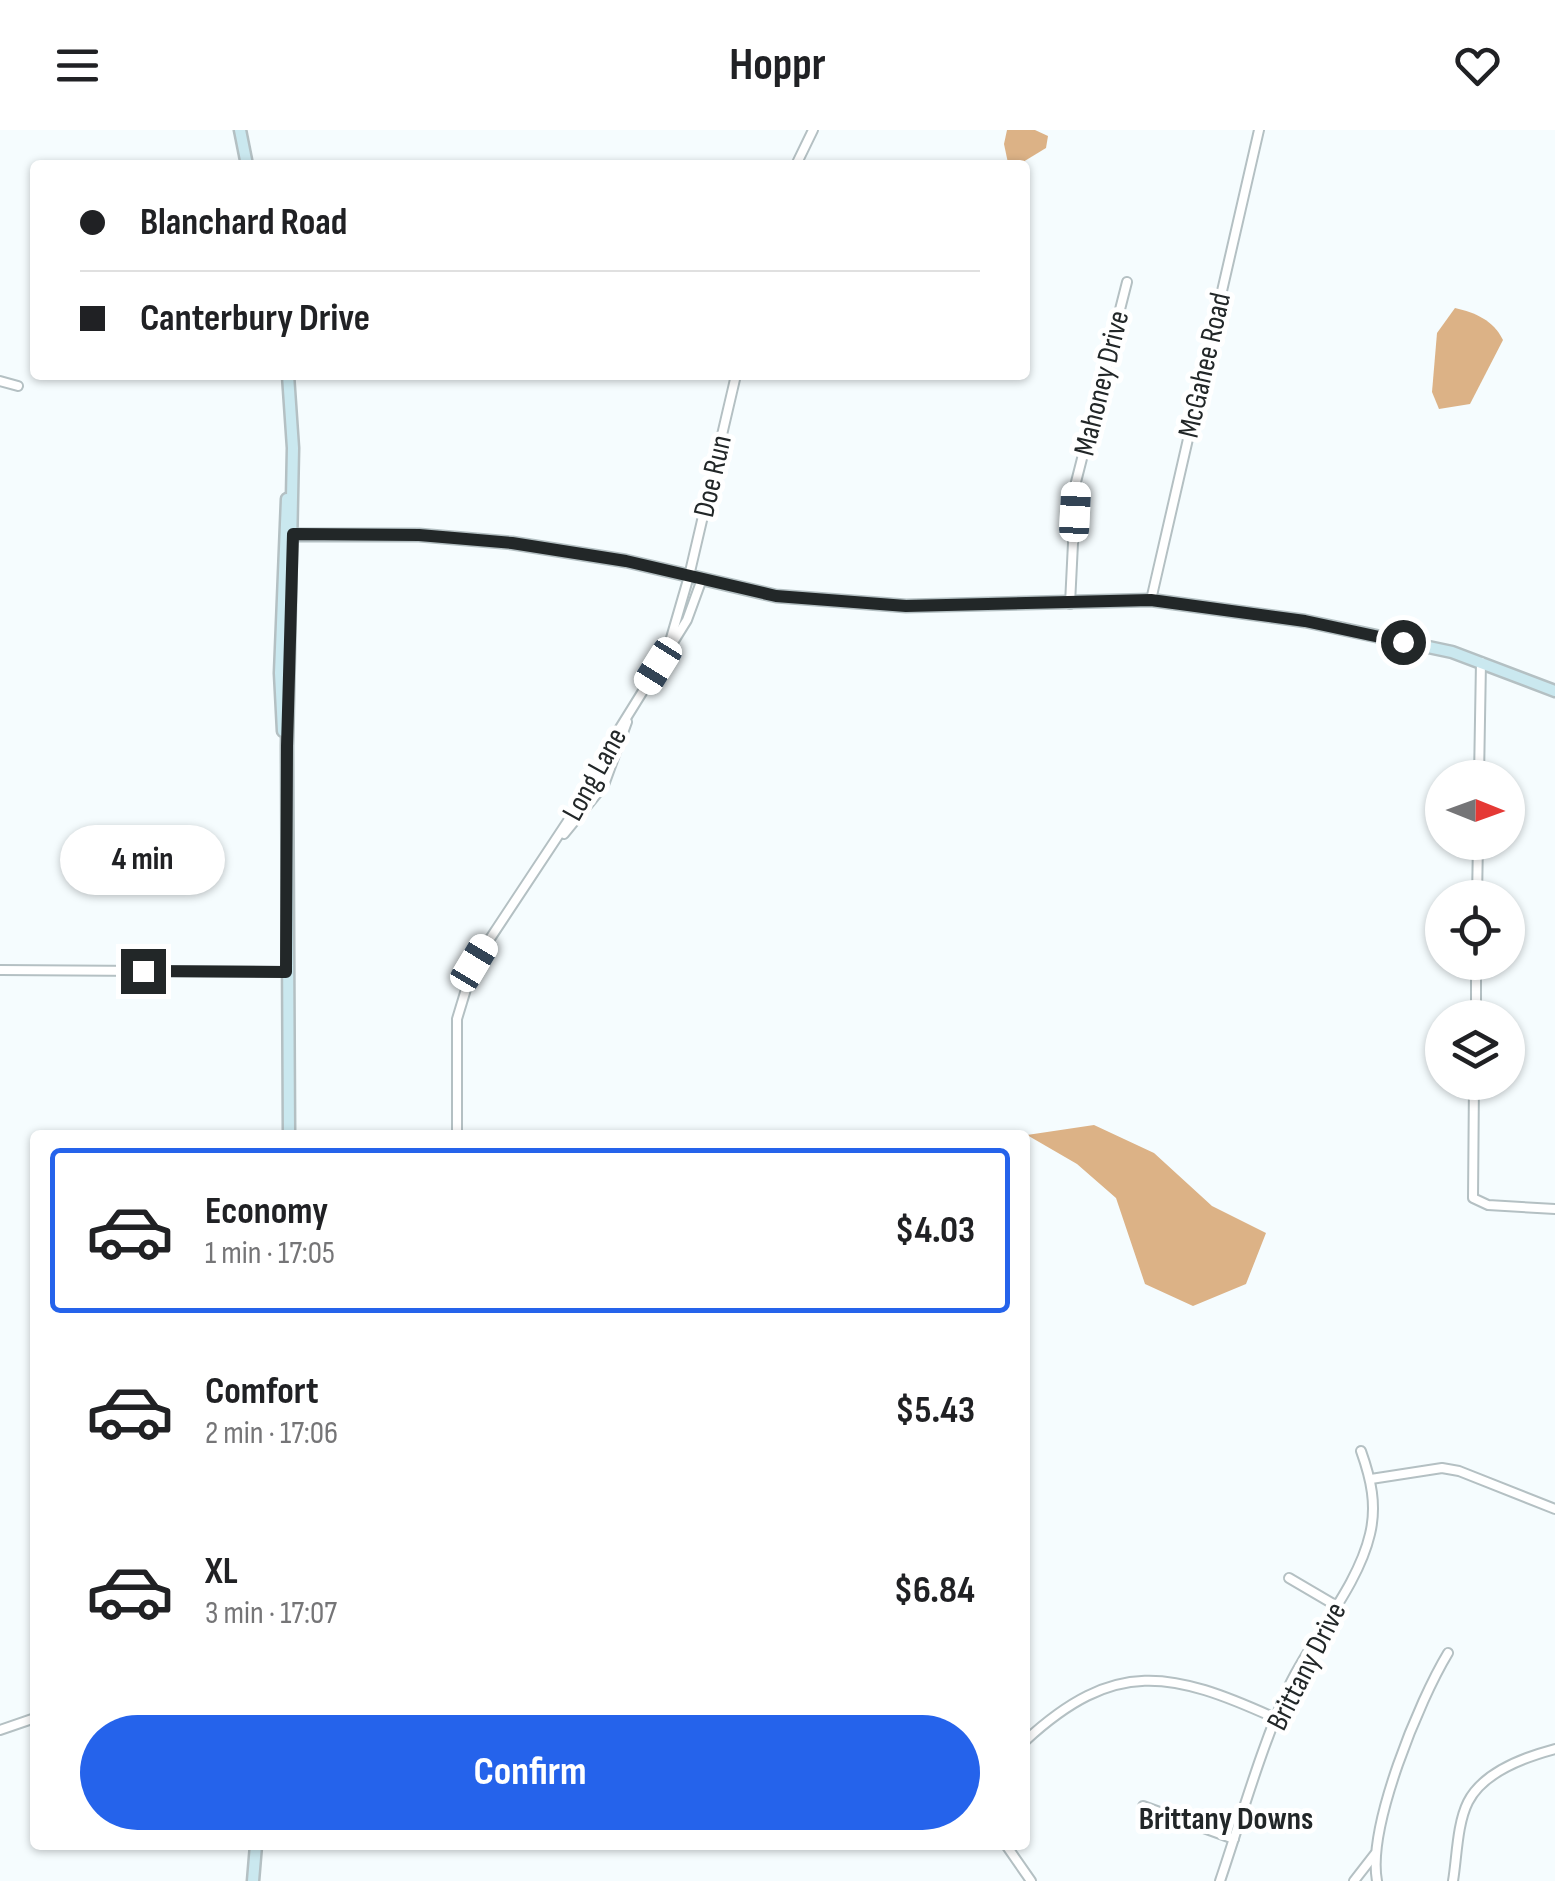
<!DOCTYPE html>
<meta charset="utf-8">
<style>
body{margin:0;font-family:"Sofia Sans Condensed",sans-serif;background:#f6f6f6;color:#202124;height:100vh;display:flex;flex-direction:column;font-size:38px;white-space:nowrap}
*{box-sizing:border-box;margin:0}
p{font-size:32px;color:#757577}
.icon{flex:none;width:55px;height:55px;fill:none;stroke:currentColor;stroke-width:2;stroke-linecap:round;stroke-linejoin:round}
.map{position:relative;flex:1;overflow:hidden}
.details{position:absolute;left:30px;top:1000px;width:1000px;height:720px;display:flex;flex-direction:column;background:#fff;border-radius:10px;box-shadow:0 2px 8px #0004}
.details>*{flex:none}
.banner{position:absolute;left:30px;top:30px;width:1000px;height:220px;border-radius:10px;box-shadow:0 2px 8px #0004;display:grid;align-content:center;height:220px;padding:0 50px;background:#fff}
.needle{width:65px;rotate:91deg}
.controls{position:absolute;left:1425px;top:630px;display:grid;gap:20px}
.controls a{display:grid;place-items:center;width:100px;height:100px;border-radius:50%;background:#fff;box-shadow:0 2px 8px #0004;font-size:50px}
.end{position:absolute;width:45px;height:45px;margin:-22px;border:12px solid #222728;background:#fff;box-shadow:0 0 0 5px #fff}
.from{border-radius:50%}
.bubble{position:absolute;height:70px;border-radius:35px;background:#fff;box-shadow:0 2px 8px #0004;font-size:32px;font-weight:700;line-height:70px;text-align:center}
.car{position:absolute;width:30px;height:60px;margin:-30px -15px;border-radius:12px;box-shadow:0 0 8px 2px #0007;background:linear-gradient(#fff 24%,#345 0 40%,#fff 0 76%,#345 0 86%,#fff 0)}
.banner b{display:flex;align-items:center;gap:35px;height:95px;font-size:38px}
.banner b+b{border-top:2px solid #e0e0e0}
.banner i{width:25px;height:25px;background:#202124}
ul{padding:18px 0 0;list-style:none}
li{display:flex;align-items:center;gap:30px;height:165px;margin:0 20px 15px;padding:0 30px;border:5px solid transparent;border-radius:10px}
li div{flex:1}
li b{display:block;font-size:38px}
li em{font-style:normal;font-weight:700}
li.current{border-color:#2563eb}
li>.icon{width:90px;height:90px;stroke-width:1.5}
.primary-button{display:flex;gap:20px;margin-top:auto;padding:20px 50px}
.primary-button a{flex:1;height:115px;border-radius:60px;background:#2563eb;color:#fff;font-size:40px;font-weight:700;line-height:115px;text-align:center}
header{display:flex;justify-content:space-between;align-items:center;height:130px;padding:0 50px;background:#fff;font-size:45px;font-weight:700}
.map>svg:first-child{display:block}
</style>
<header><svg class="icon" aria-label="menu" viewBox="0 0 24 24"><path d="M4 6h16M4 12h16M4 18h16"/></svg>Hoppr<svg class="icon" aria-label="heart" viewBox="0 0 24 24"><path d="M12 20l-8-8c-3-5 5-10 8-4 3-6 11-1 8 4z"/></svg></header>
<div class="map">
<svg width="1555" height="1751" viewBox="0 0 1555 1751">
<rect width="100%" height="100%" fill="#f5fcfe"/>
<g fill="#dcb286">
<path d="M 1007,0 L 1035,0 L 1048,6 L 1046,18 L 1023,32 L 1008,33 L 1004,14 Z"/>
<path d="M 1455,178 C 1476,183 1493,190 1503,210 L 1470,274 L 1439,279 L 1432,262 L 1437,203 Z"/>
<path d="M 1094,995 L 1154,1023 L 1212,1076 L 1266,1103 L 1246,1154 L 1193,1176 L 1145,1154 L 1116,1068 L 1077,1034 L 1027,1005 Z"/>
</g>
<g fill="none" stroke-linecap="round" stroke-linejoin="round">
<defs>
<g id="street">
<path d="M 796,35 L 813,0"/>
<path d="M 0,251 L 18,256"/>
<path d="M 1151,470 L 1259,0"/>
<path d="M 1070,474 L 1076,352 L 1127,152"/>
<path d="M 671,508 L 689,446 L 736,245"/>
<path d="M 1479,648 L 1481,532"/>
<path d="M 564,704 L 604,655 L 627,592"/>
<path d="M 1477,768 L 1478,712"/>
<path d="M 0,840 L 286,842"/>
<path d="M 1476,888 L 1476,832"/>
<path d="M 1474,952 L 1473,1068 L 1488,1075 L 1555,1079"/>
<path d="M 457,1005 L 457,889 L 474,833 L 593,653 L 615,606 L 687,490 L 702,449"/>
<path d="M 1371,1349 L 1442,1338 L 1459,1341 L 1555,1379"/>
<path d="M 1289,1448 L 1335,1475"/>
<path d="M 0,1600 L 35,1588"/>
<path d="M 1025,1611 C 1115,1528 1171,1541 1275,1588"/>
<path d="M 1143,1676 L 1234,1709"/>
<path d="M 1006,1715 L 1031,1751"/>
<path d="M 1220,1751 C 1242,1686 1261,1617 1290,1554 C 1313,1506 1358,1456 1370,1404 C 1377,1375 1371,1349 1361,1321"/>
<path d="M 1354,1751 L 1375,1724"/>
<path d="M 1377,1751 C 1367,1697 1419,1571 1448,1523"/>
<path d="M 1453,1751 C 1457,1727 1457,1694 1468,1672 C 1483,1642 1525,1627 1555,1619"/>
</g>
<g id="secondary">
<path d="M 240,0 L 247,35"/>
<path d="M 288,245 L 293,318 L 287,616 L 289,1005"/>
<path d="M 293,405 L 419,405 L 512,413 L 626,431 L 776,466 L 906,476 L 1151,470 L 1305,491 L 1452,522 L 1555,561"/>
<path d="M 283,601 L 280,543 L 287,369"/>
<path d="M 253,1751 L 256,1715"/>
</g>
</defs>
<use href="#street" stroke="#b4c0c3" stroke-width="12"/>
<use href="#secondary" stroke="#b4c0c3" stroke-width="15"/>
<use href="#street" stroke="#fff" stroke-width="8"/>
<use href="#secondary" stroke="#cae8ef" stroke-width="10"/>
</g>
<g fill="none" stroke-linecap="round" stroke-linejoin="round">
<path stroke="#222728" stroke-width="12" d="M 143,841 L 286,842 L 287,616 L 293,404 L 419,405 L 512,413 L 626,431 L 776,466 L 906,476 L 1151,470 L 1305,491 L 1403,512"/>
</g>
<g text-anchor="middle" stroke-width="10" stroke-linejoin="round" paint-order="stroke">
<g font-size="30" fill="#222728" stroke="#fff">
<text transform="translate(1204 235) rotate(-77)" y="10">McGahee Road</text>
<text transform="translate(1101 253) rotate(-76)" y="10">Mahoney Drive</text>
<text transform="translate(712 346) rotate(-77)" y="10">Doe Run</text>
<text transform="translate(594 644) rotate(-61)" y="10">Long Lane</text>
<text transform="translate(1306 1536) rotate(-63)" y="10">Brittany Drive</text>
</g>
<g font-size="32" font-weight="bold" fill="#222728" stroke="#fff">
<text x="1226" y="1699">Brittany Downs</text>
</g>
</g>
</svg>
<div class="controls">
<a><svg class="needle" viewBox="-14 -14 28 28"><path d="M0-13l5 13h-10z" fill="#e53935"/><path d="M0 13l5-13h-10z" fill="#757577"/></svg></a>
<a><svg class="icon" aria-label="locate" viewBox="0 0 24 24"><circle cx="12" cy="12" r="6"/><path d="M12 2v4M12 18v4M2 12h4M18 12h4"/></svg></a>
<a><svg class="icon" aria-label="layers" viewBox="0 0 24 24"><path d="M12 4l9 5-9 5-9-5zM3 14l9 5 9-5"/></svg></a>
</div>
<i class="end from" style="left:1403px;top:512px"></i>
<i class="end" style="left:143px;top:841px"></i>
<div class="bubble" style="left:60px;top:695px;width:165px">4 min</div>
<i class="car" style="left:1075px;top:382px;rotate:3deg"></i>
<i class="car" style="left:658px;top:536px;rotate:212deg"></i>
<i class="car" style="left:474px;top:833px;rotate:31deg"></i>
<div class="banner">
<b><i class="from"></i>Blanchard Road</b>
<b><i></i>Canterbury Drive</b>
</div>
<section class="details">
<ul>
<li class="current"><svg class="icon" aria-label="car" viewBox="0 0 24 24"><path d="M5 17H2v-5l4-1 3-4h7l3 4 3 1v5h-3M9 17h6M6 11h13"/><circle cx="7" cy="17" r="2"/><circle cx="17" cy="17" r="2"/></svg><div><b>Economy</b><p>1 min · 17:05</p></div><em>$4.03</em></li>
<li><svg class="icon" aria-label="car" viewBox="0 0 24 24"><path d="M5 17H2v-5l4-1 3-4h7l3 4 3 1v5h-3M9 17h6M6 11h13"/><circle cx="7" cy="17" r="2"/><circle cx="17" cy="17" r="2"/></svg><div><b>Comfort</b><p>2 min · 17:06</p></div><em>$5.43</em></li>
<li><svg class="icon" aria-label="car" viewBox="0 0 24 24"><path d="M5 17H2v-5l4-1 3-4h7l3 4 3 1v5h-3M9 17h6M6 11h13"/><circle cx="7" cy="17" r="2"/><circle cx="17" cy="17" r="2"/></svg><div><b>XL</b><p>3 min · 17:07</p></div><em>$6.84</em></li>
</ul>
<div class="primary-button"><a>Confirm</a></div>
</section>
</div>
